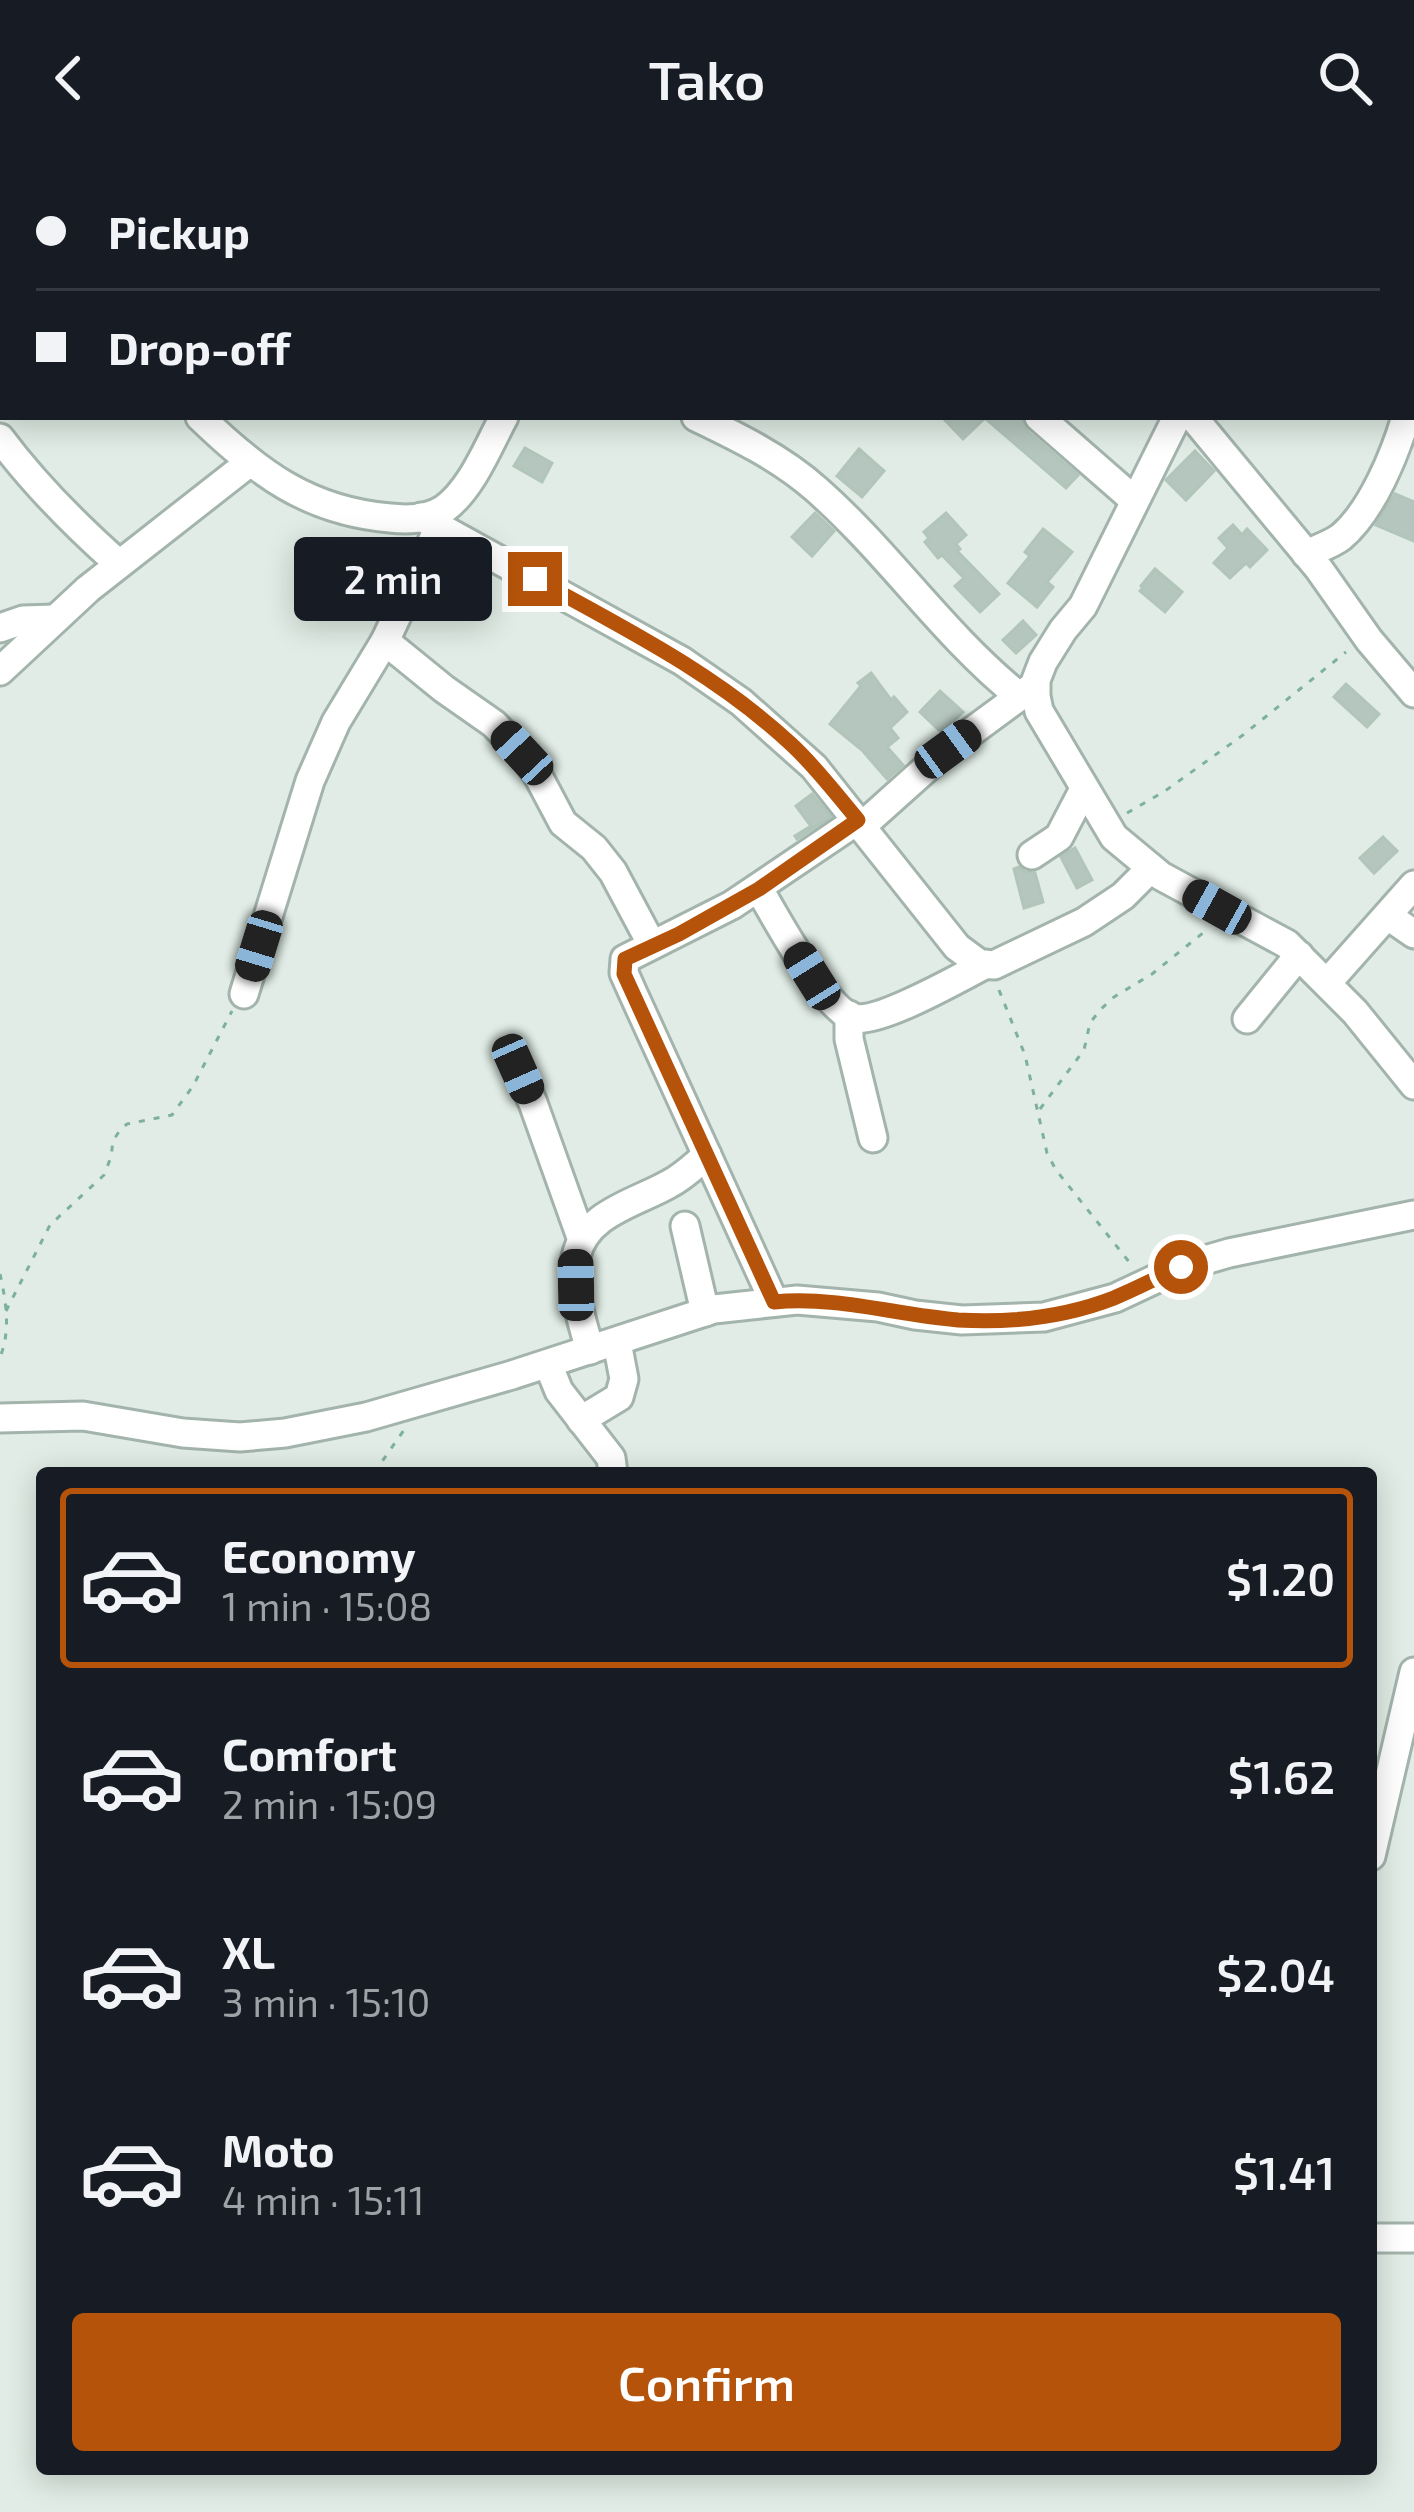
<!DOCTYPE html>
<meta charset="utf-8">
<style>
body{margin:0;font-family:"Exo 2",sans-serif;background:#20242c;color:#f1f3f6;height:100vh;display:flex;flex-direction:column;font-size:45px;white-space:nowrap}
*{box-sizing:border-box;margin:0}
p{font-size:39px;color:#9ea1a6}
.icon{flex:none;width:66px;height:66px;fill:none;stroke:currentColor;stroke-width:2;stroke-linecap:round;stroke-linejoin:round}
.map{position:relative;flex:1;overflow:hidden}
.drawer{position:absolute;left:36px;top:1311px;width:1341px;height:1008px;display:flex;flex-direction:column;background:#171b24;border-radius:12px;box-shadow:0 6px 30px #0003}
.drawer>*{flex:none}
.hud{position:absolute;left:0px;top:0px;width:1416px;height:264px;box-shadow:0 6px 30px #0003;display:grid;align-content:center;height:264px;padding:0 36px;background:#171b24}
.end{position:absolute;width:54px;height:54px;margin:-27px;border:15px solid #b45309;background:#fff;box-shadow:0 0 0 6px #fff}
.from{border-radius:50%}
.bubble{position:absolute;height:84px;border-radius:12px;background:#171b24;box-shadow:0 6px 30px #0003;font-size:39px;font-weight:600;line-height:84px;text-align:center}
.car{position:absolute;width:36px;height:72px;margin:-36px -18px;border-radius:15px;box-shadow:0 0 9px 3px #0007;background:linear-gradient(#222 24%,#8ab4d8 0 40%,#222 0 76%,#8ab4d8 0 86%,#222 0)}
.hud b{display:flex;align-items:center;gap:42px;height:114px;font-size:45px}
.hud b+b{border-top:3px solid #363941}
.hud i{width:30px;height:30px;background:#f1f3f6}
ul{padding:21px 0 0;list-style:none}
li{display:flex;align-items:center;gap:36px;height:180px;margin:0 24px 18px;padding:0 12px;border:6px solid transparent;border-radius:12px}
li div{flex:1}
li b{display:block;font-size:45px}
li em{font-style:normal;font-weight:600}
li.current{border-color:#b45309}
li>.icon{width:108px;height:108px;stroke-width:1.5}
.cta{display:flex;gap:24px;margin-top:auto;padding:24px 36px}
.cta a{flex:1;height:138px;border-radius:12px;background:#b45309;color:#fff;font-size:48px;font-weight:600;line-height:138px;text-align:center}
header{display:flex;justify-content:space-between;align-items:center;height:156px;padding:0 36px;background:#171b24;font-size:54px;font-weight:600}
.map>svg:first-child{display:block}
</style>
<header><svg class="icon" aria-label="back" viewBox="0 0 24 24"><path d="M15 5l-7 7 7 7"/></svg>Tako<svg class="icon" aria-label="search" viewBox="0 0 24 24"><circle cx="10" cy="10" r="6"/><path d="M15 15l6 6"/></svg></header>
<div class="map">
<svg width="1414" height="2356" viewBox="0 0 1414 2356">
<rect width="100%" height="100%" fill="#e0ece5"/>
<g fill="#b5c6be" stroke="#b2c5bb" stroke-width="3">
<path d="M 942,261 L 1021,261 L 1027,275 L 1078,319 L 1066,332 L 985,262 L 963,283 Z"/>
<path d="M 525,292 L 552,307 L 542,326 L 514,310 Z"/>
<path d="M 859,293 L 884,315 L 862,341 L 837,320 Z"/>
<path d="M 1195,295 L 1214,315 L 1186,344 L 1166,324 Z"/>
<path d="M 1395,338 L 1414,346 L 1414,385 L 1376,369 Z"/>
<path d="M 815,357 L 834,375 L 812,400 L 792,381 Z"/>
<path d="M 946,357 L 966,379 L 956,388 L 960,393 L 957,395 L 999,438 L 980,456 L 955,430 L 964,422 L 942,399 L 938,402 L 925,386 L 929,382 L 924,376 Z"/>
<path d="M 1233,369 L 1242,379 L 1247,373 L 1267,394 L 1250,411 L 1246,407 L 1230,422 L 1214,407 L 1228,392 L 1219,382 Z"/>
<path d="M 1043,373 L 1072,396 L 1047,426 L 1053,431 L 1037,451 L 1008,427 L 1030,400 L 1025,396 Z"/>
<path d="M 1155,413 L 1182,436 L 1165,456 L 1140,435 L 1143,432 L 1141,430 Z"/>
<path d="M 1023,465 L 1036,479 L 1016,497 L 1003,484 Z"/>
<path d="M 871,517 L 891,544 L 894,541 L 907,556 L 890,572 L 898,582 L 887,591 L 903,609 L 887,623 L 862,594 L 830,568 L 861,530 L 858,527 Z"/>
<path d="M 1346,528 L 1379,558 L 1367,571 L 1334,541 Z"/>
<path d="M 940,535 L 963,556 L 941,576 L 920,556 Z"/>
<path d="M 812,638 L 831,661 L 797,683 L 795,680 L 811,670 L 796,650 Z"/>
<path d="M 1383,681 L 1397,695 L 1374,717 L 1360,702 Z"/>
<path d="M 1075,692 L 1092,724 L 1077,732 L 1061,701 Z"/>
<path d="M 1019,711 L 1025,716 L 1035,717 L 1043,746 L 1024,752 L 1014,713 Z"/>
</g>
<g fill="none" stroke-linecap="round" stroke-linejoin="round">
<defs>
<g id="minor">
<path d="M 16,0 L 17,3"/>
<path d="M 301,0 L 304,3"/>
<path d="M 729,0 L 733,3"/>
<path d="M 1119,0 L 1123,3"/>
<path d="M 650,3 L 651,0"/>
<path d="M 882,3 L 884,0"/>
<path d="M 1316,3 L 1318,0"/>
<path d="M 1413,134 L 1414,135"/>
<path d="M 1413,237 L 1414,234"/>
<path d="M 200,261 C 258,317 308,355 390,362 C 408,364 429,363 444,353 C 472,333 488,290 504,261"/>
<path d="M 696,261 C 738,281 781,302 816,333 C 889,397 943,479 1019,540"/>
<path d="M 1039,261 L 1134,344"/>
<path d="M 1177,261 L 1083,450 L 1063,474 L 1043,506 L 1036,524 L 1036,540 L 1039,555 L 1114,681 L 1161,720 L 1287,788 L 1355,856 L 1414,929"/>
<path d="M 1193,261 L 1319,413 L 1369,484 L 1414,537"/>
<path d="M 0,282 C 35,329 75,369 119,408"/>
<path d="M 421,361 L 682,505 L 741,546 L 814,611 L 957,791 L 980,808 L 994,809 L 1084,766 L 1123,740 L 1151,712"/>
<path d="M 1306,398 C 1317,393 1332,388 1341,381 C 1372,355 1395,298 1406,261"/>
<path d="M 0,472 L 23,464 L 54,463"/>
<path d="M 385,485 L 444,533 L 494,568 L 522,597 L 537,618 L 563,667 L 594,692 L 613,716 L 652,789"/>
<path d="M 0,515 L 88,433 L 250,306"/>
<path d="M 862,670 L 948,593 L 1031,532"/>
<path d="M 1032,699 L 1059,681 L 1084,633"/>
<path d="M 759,733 C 775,760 825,854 854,862 C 879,868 961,821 986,808"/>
<path d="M 1388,760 L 1414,778"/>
<path d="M 1327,827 L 1414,729"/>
<path d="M 244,838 L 310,625 L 336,566 L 385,485 L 439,371"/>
<path d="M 849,859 L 849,883 L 873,982"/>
<path d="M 1247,863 L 1299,799"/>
<path d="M 518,913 L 533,947 L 582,1084"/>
<path d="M 685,1070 L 705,1156"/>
<path d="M 774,1146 L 632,835 L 624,817 L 625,803 L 732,749 L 858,664"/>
<path d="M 590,1194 C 582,1165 570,1131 576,1101 C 585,1057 636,1047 669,1028 C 683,1021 695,1009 707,999"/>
<path d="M 548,1208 L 559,1235 L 611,1302 L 613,1317"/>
<path d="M 0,1262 L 83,1260 L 183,1277 L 240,1281 L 285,1277 L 366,1261 L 512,1219 L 714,1153 L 797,1144 L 878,1151 L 915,1159 L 962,1164 L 1044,1161 L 1115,1142 L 1181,1111 L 1229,1097 L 1414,1059"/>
<path d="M 581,1264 L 619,1241 L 624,1223 L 617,1186"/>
<path d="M 1371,1700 L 1414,1516"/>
<path d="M 1371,2082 L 1414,2082"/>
</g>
</defs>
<use href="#minor" stroke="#a3b4ac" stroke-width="33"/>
<g stroke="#7eb19c" stroke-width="3" stroke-dasharray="6 9" stroke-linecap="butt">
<path d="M 1127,657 L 1165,635 L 1243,579 L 1346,496"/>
<path d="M 999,834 L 1025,899 L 1047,997 L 1056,1014 L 1130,1107"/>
<path d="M 1040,953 L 1084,894 L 1090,867 L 1100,854 L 1114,841 L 1152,818 L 1209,772"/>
<path d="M 0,1118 C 6,1145 11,1175 0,1201"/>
<path d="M 6,1155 L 50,1069 L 104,1019 L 111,1001 L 113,985 L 120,974 L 127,968 L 172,959 L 193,930 L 232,855"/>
<path d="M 374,1317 L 404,1274"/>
</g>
<use href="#minor" stroke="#fff" stroke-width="27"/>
</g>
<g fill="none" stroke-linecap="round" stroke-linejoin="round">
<path stroke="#b45309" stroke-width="15" d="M 535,423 C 624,472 716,518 791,588 C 816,611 836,638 858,664 L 759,733 L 679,778 L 625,803 L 624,818 L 774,1146 C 838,1140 896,1159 958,1164 C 1010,1167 1065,1161 1114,1142 C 1136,1133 1158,1121 1181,1111"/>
</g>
</svg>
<i class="end from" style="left:1181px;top:1111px"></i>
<i class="end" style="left:535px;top:423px"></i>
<div class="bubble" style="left:294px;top:381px;width:198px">2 min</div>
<i class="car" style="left:948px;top:593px;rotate:54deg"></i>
<i class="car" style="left:522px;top:597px;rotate:317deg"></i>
<i class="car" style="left:1217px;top:751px;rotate:299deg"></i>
<i class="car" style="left:259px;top:790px;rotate:197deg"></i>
<i class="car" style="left:812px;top:820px;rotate:328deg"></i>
<i class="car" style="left:518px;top:913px;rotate:156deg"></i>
<i class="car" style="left:576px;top:1129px;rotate:359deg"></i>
<div class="hud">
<b><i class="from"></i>Pickup</b>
<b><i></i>Drop-off</b>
</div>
<section class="drawer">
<ul>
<li class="current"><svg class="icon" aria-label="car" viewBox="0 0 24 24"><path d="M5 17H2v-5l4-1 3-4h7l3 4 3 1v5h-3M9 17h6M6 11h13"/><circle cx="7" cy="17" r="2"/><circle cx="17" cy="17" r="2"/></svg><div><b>Economy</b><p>1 min · 15:08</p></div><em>$1.20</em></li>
<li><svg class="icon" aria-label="car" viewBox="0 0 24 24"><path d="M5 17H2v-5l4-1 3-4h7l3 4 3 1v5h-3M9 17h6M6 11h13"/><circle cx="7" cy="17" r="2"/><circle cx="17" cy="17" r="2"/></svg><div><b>Comfort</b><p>2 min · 15:09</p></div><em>$1.62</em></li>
<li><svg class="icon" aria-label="car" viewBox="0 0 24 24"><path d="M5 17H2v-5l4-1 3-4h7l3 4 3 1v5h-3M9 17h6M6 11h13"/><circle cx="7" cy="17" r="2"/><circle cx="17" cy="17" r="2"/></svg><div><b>XL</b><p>3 min · 15:10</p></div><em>$2.04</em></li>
<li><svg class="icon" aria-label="car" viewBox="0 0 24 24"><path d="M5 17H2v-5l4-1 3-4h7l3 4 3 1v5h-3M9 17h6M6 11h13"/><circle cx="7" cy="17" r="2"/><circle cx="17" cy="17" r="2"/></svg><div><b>Moto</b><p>4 min · 15:11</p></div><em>$1.41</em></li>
</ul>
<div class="cta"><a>Confirm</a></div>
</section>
</div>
